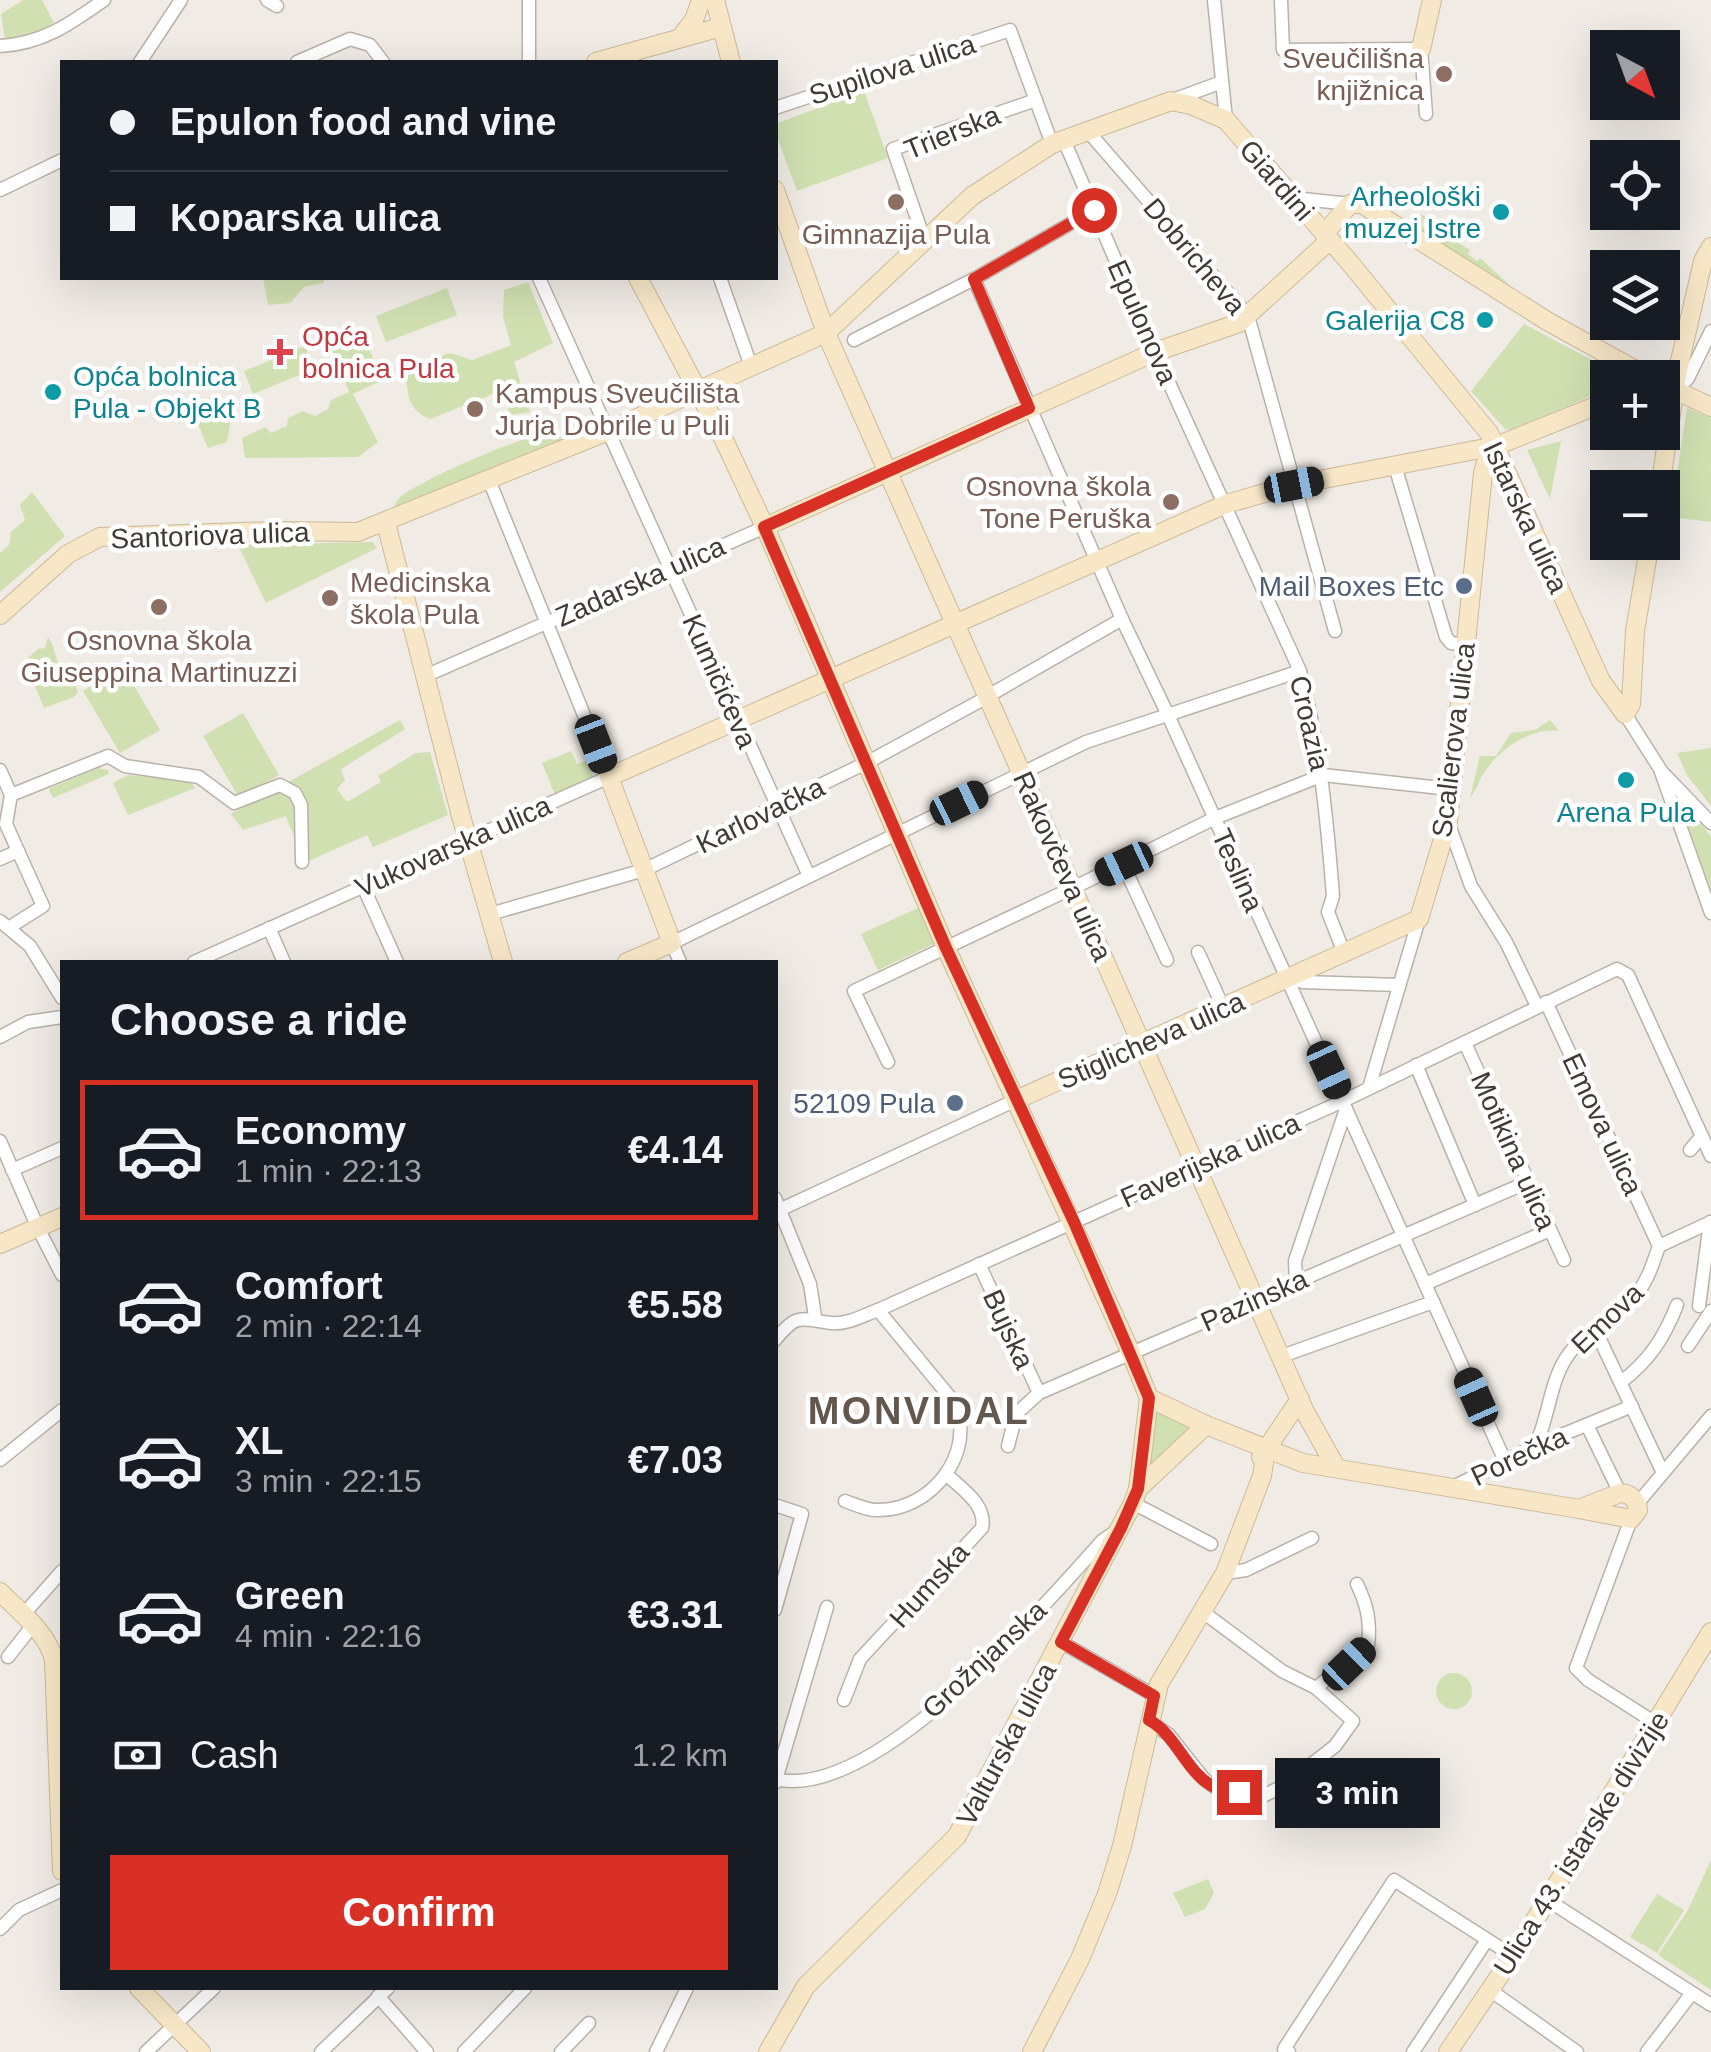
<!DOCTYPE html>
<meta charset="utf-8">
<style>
body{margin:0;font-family:Helvetica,sans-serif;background:#242831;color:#f1f3f6;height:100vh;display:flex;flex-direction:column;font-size:38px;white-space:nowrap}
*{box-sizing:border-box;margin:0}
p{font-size:32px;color:#9ea1a6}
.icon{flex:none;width:55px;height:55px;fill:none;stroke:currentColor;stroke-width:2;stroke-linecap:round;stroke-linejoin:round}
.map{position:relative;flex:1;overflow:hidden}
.side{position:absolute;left:60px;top:960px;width:718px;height:1030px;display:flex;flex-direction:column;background:#171b24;border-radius:0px;box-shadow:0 10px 40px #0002}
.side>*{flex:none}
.guide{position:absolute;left:60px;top:60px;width:718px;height:220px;border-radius:0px;box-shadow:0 10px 40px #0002;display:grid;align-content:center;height:220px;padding:0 50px;background:#171b24}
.needle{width:65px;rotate:139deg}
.fabs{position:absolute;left:1590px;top:30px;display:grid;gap:20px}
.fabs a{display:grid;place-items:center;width:90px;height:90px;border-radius:0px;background:#171b24;box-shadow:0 10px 40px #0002;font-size:50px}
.end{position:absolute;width:45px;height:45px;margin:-22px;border:12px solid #d93025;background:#fff;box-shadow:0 0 0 5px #fff}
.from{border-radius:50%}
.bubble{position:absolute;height:70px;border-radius:0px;background:#171b24;box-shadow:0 10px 40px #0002;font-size:32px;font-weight:600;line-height:70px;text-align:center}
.car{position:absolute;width:30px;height:60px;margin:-30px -15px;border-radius:12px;box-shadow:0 0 8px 2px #0007;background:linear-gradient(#222 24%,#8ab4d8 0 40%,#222 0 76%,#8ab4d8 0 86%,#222 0)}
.guide b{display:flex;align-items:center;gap:35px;height:95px;font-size:38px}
.guide b+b{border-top:2px solid #363941}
.guide i{width:25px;height:25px;background:#f1f3f6}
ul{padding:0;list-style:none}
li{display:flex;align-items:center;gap:30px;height:140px;margin:0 20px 15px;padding:0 30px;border:5px solid transparent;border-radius:0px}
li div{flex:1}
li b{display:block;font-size:38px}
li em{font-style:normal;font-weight:600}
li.selected{border-color:#d93025}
li>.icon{width:90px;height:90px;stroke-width:1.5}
h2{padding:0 50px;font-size:45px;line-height:120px}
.pay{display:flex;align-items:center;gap:25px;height:110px;padding:0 50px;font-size:38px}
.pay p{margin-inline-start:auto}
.action{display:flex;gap:20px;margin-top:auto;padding:20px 50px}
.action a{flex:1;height:115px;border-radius:0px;background:#d93025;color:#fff;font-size:40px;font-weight:600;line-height:115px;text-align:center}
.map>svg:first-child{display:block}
</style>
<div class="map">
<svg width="1711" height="2052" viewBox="0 0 1711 2052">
<rect width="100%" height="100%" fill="#f0ebe5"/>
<g fill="#d0e0b1">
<path d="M 23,0 L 42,0 L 54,23 L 23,39 L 5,40 L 1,14 Z"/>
<path d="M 864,91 L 888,158 L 797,191 L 775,132 L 775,124 Z"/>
<path d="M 1420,214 L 1429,218 L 1423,220 L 1422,226 L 1428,229 L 1431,220 L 1436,222 L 1434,228 L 1470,250 L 1468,254 L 1477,261 L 1480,258 L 1514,289 L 1512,292 L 1416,227 Z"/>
<path d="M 263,278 L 325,278 L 323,283 L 304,287 L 290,303 L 268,305 Z"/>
<path d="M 528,282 L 553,343 L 514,362 L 530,412 L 510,415 L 503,390 L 430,419 C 407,410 407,392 406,370 L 450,353 L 472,360 L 511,345 L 503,317 L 504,290 Z"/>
<path d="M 447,288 L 457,315 L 386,342 L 376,316 Z"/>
<path d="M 1524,324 L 1613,371 L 1618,377 L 1608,378 L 1607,389 L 1512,430 L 1505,429 L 1471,391 Z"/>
<path d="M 362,332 L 382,380 L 353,394 L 378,442 L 358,457 L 245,458 L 242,438 L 265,427 L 271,433 L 287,426 L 288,418 L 303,411 L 315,416 L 328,409 L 331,400 L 349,392 L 330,346 Z"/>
<path d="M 305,346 L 314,369 L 253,394 L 244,371 Z"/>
<path d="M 219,396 L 231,420 L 227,442 L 208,448 L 198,424 L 189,420 L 179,424 L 175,406 Z"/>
<path d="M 1687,408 L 1711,418 L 1711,522 L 1670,517 Z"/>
<path d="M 546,433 L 561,438 L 566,444 L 392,514 C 394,505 397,499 404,494 C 432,475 513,440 546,433 Z"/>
<path d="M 1561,441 L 1550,499 L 1527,450 Z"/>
<path d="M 32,492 L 65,536 L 0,592 L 0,553 L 9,545 L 11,532 L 25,520 L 20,505 Z"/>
<path d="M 373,542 L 377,548 L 266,603 L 238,545 Z"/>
<path d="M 48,637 C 54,646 54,652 58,662 C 62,673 74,679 78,692 L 74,697 L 44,708 L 34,683 L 27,684 L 19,666 L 38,649 L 45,648 Z"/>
<path d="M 123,667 L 160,730 L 120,753 L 83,691 Z"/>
<path d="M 243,713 L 279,775 L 239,798 L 203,736 Z"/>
<path d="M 400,720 L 405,729 L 341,769 L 345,780 L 337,789 L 347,802 L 381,782 L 378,776 L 416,753 L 430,752 L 448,815 L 373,847 L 367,835 L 304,863 L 286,816 L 243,830 L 231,814 Z"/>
<path d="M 1550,720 L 1559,731 C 1529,727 1497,751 1482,776 C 1478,784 1475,792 1470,798 L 1480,756 L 1496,756 L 1511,733 L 1535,730 Z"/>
<path d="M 1711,748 L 1711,806 L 1687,775 L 1677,753 Z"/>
<path d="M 571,751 L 577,764 L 586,761 L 595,780 L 556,797 L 542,763 Z"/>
<path d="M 97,768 L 108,770 L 109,774 L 53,798 L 49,789 Z"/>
<path d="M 128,775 L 191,782 L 195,788 L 128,815 L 113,783 Z"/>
<path d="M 1678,792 L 1711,837 L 1711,890 L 1677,795 Z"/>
<path d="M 920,907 L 936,943 L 878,970 L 861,934 Z"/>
<path d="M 1158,1408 L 1199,1426 L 1153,1472 L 1144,1470 Z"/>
<circle cx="1454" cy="1691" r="18"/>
<path d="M 1711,1860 L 1711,1990 L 1658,1955 L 1688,1910 Z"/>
<path d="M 1208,1879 L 1214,1893 L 1205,1909 L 1185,1917 L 1173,1893 Z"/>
<path d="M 1657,1894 L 1684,1910 L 1657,1953 L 1630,1937 Z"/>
</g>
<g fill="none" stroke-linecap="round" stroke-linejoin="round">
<defs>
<g id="street">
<path d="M 267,0 L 277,6"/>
<path d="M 529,0 L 529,62"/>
<path d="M 1214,0 L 1226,120"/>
<path d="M 1281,0 L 1283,50 L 1421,49 L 1426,114"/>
<path d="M 0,46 C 42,44 70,24 104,0"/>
<path d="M 140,62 L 181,0"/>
<path d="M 297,62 L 350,39 L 370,45 L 383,62"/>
<path d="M 1173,100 L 1222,82"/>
<path d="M 775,108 L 1010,30 L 1052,144"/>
<path d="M 1086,129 L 1248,316 L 1335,631"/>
<path d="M 1063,138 L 1155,352 L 1300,671 C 1320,746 1327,819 1333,896 L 1328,912 L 1344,953"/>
<path d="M 0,190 L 62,160"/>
<path d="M 1295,202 L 1303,199 L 1350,204"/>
<path d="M 924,239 L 893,149 L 1036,100"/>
<path d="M 539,278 L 809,876"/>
<path d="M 720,278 L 751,366"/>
<path d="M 974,279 L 1122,619 L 1168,715 L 1505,1461"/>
<path d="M 854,340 L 974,279 L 1094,210"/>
<path d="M 1677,391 L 1688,378 L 1711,331"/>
<path d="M 1395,466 L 1446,637 L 1451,643 L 1466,645"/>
<path d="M 425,676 L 765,527"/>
<path d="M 995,692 L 1122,619"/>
<path d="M 1625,714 L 1660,769 L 1711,913"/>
<path d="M 0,770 L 11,795 L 108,756 L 125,766 L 199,777 L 234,803 L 280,785 L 295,793 L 301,805 L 302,862"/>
<path d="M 1661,771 L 1711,823"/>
<path d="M 11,795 L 6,824 L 18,851"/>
<path d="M 1448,822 L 1471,886 L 1506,942 L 1537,1006"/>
<path d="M 0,859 L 18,851 L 43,906 L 10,927"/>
<path d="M 1123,864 L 1167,960"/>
<path d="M 1079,885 L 1215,818 L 1323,775 L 1450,789"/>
<path d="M 363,886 L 397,962"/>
<path d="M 490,914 L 644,870 L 868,762 L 980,701"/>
<path d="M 0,921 L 30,946 L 62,998"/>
<path d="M 269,928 L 284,962"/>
<path d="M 1198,952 L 1223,1007"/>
<path d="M 194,962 L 609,777 L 489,480"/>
<path d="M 680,962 L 672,943 L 1086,742 L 1300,671"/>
<path d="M 1287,978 L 1303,982 L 1399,985"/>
<path d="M 1546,1002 L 1659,1246"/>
<path d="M 0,1037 L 28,1022 L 62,1017"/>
<path d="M 1465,1043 L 1564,1260"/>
<path d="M 888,1062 L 854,991 L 1066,891"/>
<path d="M 1416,1065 L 1475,1205"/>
<path d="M 1369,1088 L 1419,919"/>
<path d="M 0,1141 L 38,1228 L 62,1275"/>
<path d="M 1690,1150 L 1702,1136"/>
<path d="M 12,1170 L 62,1148"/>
<path d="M 775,1198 L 810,1284 L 815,1317"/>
<path d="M 775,1212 L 1016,1100"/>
<path d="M 1659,1246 L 1711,1222"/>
<path d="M 979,1264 L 1039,1393"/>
<path d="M 1296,1281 L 1295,1261 L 1346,1109"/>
<path d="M 1425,1284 L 1550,1230"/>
<path d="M 1699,1306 L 1710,1222"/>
<path d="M 1595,1329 L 1663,1473"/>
<path d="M 775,1340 C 798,1312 800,1319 831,1323 C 847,1325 864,1315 878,1310 L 1343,1101 L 1617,969 L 1628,975 L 1711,1156"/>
<path d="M 1688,1346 L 1711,1311"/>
<path d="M 1282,1356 L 1433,1302"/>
<path d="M 1621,1382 C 1649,1361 1664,1338 1677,1305"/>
<path d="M 1587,1425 L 1620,1493"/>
<path d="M 1008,1446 L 1016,1414 L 1039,1393 L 1528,1182"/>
<path d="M 1535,1446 C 1549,1418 1549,1385 1566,1358 C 1582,1333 1611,1321 1631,1301 C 1646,1285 1652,1267 1659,1246"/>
<path d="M 0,1460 L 62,1410"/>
<path d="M 1453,1487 L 1535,1446 L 1632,1406"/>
<path d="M 845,1501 C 854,1504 866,1510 876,1510 C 931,1512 978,1452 954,1402 L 878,1310"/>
<path d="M 1133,1503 L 1211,1544"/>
<path d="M 1637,1504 L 1711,1416"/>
<path d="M 775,1505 L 802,1514 L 775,1610"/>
<path d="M 1631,1519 L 1576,1668 L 1588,1680 L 1654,1722"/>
<path d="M 1225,1573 L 1246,1570 L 1312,1538"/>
<path d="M 1203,1612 L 1282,1671 L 1316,1688 L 1368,1645 C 1371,1622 1367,1605 1357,1584"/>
<path d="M 23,1615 L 62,1571"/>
<path d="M 1061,1642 L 1155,1696"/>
<path d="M 8,1657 L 33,1625"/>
<path d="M 844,1700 L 860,1659 L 982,1528 C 987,1505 962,1489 947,1475"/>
<path d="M 1149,1721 L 1169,1735 L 1204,1779 L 1216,1788 L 1263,1796 L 1285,1785 L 1335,1746 L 1353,1721 L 1316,1688"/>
<path d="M 775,1779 C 873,1803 1041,1609 1102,1541 L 1115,1532"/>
<path d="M 775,1783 L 827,1607"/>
<path d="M 1546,1899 L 1711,2005"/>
<path d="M 0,1929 L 19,1910 L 62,1890"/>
<path d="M 1490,1990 L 1577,2052"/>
<path d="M 378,1996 L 427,2052"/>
<path d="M 146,2052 L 214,1988"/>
<path d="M 321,2052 L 388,1988"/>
<path d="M 464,2052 L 525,1988"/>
<path d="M 561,2052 L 589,2023"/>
<path d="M 656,2052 L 687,1988"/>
<path d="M 1289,2052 L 1284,2049 L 1394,1880 L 1513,1956"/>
<path d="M 1413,2052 L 1487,1940"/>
<path d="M 1647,2052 L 1692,1993"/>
</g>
<g id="secondary">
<path d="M 715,0 L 731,62"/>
<path d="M 680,38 L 694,20 L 701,0"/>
<path d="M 1421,49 L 1432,0"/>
<path d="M 596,62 L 721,27"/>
<path d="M 775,190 L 826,333 L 1305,1412 L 1333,1462"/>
<path d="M 1324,234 L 1350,204 L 1362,204 L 1547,321 L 1650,378"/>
<path d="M 638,278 L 723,438 L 765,527 L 946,948 L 1131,1353 L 1149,1398 L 1138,1489 L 1133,1503 L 957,1836 L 806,1986 L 768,2052"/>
<path d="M 1662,384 L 1711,407"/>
<path d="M 1660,488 L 1677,374 L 1703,261 L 1711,247"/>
<path d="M 386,523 L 461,816 L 503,962"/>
<path d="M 765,527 L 1155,352 L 1239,323 L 1329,241"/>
<path d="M 0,615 L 68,554 L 100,537 L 274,531 L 358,532 L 606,432 L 826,333 L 972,196 L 1052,144 L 1171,101 L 1191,105 L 1226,120 L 1350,263 L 1489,433 L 1601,681 L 1625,714 L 1631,704 L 1635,631 L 1650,542"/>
<path d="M 627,962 L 672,943 L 609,777 L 1226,504 L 1293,485 L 1496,446 L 1608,401"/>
<path d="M 1016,1100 L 1419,919 L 1448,822 L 1483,473 L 1487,458 L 1496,446"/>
<path d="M 0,1244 L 62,1217"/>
<path d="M 1149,1398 L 1206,1425 L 1303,1463 L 1579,1509"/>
<path d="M 1261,1457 L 1300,1399"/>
<path d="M 1138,1489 L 1206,1425"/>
<path d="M 1620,1493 C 1630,1493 1637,1500 1638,1510 L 1631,1519 L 1579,1509 Z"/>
<path d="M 0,1592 C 19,1611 48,1633 54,1660 L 62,1871"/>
<path d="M 139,1988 L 201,2052"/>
<path d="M 1032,2052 L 1080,1959 L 1107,1894 L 1122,1846 L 1159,1684 L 1225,1573 L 1262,1476 L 1266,1449"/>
<path d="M 1448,2052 L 1513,1956 L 1711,1632"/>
</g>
</defs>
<use href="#street" stroke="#bab2a8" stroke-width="15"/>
<use href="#secondary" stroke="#cbb999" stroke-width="20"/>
<use href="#street" stroke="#fff" stroke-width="12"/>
<use href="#secondary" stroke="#f8e7c7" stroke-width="18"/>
</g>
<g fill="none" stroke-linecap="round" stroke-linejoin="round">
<path stroke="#d93025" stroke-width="12" d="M 1094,210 L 974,279 L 1029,408 L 764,527 L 946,948 L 1074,1222 L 1149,1398 L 1138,1489 L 1121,1528 L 1061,1642 L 1154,1696 L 1149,1720 C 1177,1735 1186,1773 1214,1787 C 1221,1790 1231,1791 1239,1792"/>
</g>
<g fill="#8d6e63" stroke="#fff" stroke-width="4">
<circle cx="1444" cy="74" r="10"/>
<circle cx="896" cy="202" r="10"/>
<circle cx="475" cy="409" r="10"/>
<circle cx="1171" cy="502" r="10"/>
<circle cx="330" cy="598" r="10"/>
<circle cx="159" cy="607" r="10"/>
</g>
<g fill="#0f9aa8" stroke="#fff" stroke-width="4">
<circle cx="1501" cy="212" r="10"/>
<circle cx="1485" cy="320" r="10"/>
<circle cx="53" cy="392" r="10"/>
<circle cx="1626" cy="780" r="10"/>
</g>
<path fill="#e0444e" stroke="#fff" stroke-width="4" d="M275 337h10v10h10v10h-10v10h-10v-10h-10v-10h10z"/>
<g fill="#5c6f8a" stroke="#fff" stroke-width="4">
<circle cx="1464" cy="586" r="10"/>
<circle cx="955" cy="1103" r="10"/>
</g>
<g text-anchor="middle" stroke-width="9" stroke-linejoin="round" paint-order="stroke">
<g font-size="28" fill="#785e54" stroke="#fff" text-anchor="end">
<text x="1424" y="68">Sveučilišna<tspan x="1424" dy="32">knjižnica</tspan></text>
<text x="896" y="244" text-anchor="middle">Gimnazija Pula</text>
<text x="495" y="403" text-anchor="start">Kampus Sveučilišta<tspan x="495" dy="32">Jurja Dobrile u Puli</tspan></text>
<text x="1151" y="496">Osnovna škola<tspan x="1151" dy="32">Tone Peruška</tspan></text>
<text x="350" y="592" text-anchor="start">Medicinska<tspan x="350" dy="32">škola Pula</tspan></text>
<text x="159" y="650" text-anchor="middle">Osnovna škola<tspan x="159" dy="32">Giuseppina Martinuzzi</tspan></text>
</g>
<g font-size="28" fill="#423b35" stroke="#fff">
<text transform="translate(892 69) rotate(-18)" y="10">Supilova ulica</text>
<text transform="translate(952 132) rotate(-22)" y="10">Trierska</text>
<text transform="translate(1277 180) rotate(49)" y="10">Giardini</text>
<text transform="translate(1195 256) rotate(50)" y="10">Dobricheva</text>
<text transform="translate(1143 322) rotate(66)" y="10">Epulonova</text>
<text transform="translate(1526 517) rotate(65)" y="10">Istarska ulica</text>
<text transform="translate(210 535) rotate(-2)" y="10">Santoriova ulica</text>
<text transform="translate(640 581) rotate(-24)" y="10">Zadarska ulica</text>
<text transform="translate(720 681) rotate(66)" y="10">Kumičićeva</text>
<text transform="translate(1310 723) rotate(77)" y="10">Croazia</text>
<text transform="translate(1453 740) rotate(-83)" y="10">Scalierova ulica</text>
<text transform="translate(760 815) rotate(-26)" y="10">Karlovačka</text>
<text transform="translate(453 846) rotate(-24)" y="10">Vukovarska ulica</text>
<text transform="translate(1063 866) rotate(66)" y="10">Rakovčeva ulica</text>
<text transform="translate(1238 870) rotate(66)" y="10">Teslina</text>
<text transform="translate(1151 1040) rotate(-24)" y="10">Stiglicheva ulica</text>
<text transform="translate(1603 1124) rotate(65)" y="10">Emova ulica</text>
<text transform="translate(1514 1151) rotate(66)" y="10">Motikina ulica</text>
<text transform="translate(1210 1160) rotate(-24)" y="10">Faverijska ulica</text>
<text transform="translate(1254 1300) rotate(-24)" y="10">Pazinska</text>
<text transform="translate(1607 1318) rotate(-44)" y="10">Emova</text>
<text transform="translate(1009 1329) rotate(65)" y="10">Bujska</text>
<text transform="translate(1519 1456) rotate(-25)" y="10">Porečka</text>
<text transform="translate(929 1585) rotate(-48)" y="10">Humska</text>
<text transform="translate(984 1659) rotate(-43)" y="10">Grožnjanska</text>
<text transform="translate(1006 1744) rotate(-62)" y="10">Valturska ulica</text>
<text transform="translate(1581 1843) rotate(-58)" y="10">Ulica 43. istarske divizije</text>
</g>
<g font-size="28" fill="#0d838f" stroke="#fff" text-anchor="end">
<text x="1481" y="206">Arheološki<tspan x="1481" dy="32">muzej Istre</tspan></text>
<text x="1465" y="330">Galerija C8</text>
<text x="73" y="386" text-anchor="start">Opća bolnica<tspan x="73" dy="32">Pula - Objekt B</tspan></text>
<text x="1626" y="822" text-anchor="middle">Arena Pula</text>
</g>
<g font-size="28" fill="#be3a42" stroke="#fff" text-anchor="start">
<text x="302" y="346">Opća<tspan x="302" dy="32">bolnica Pula</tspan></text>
</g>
<g font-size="28" fill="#4e5e75" stroke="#fff" text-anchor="end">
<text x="1444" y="596">Mail Boxes Etc</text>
<text x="935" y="1113">52109 Pula</text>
</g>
<g font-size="38" font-weight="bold" letter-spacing="2.5" fill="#63584d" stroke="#fff">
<text x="919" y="1424">MONVIDAL</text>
</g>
</g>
</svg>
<div class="fabs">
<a><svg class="needle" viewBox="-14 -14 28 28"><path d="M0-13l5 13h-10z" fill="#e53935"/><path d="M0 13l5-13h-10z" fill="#9ea1a6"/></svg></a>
<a><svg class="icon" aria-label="locate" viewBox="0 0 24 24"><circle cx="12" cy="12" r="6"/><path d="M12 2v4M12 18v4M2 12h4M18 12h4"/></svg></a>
<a><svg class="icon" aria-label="layers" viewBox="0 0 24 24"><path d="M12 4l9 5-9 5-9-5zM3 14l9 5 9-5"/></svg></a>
<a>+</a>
<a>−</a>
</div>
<i class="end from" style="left:1094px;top:210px"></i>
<i class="end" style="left:1239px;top:1792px"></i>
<div class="bubble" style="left:1275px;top:1758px;width:165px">3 min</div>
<i class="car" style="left:1294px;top:485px;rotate:79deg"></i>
<i class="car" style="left:596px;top:744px;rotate:159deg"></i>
<i class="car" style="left:959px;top:803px;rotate:64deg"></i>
<i class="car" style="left:1124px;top:864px;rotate:245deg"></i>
<i class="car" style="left:1329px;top:1070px;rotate:155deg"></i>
<i class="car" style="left:1476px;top:1397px;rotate:336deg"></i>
<i class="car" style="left:1349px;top:1664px;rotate:46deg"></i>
<div class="guide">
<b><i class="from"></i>Epulon food and vine</b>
<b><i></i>Koparska ulica</b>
</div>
<section class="side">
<h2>Choose a ride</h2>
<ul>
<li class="selected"><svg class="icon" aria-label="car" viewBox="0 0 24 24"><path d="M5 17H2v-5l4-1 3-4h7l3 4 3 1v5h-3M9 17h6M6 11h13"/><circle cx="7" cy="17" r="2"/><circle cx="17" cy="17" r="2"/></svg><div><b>Economy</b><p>1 min · 22:13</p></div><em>€4.14</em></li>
<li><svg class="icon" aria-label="car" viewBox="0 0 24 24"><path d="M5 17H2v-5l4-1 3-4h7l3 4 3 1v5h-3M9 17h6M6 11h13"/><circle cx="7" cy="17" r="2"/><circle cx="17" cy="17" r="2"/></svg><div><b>Comfort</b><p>2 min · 22:14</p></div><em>€5.58</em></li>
<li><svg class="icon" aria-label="car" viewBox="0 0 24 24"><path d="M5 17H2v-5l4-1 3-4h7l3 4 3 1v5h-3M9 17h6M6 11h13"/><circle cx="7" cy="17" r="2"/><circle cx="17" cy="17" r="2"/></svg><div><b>XL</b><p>3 min · 22:15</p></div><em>€7.03</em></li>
<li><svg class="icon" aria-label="car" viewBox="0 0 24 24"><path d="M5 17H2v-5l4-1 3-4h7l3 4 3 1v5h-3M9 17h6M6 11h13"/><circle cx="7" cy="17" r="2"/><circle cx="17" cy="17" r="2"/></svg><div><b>Green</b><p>4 min · 22:16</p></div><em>€3.31</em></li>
</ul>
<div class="pay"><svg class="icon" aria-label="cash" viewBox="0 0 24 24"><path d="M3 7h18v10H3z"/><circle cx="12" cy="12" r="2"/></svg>Cash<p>1.2 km</p></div>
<div class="action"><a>Confirm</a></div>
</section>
</div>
